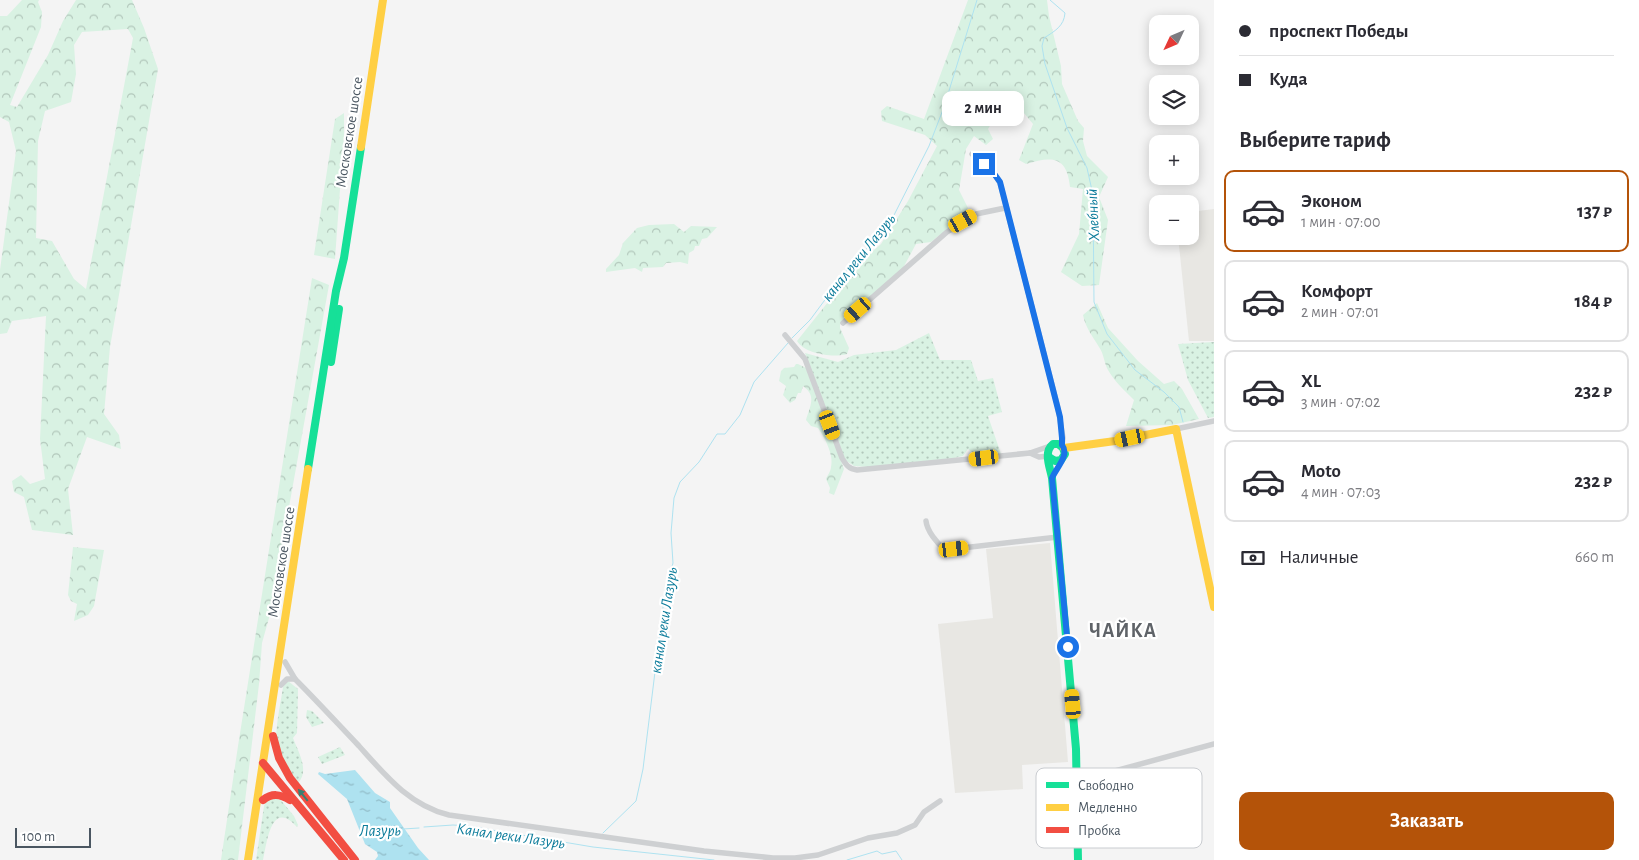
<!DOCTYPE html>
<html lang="ru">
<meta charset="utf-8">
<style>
body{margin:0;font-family:"Alegreya Sans",sans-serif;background:#f7f7f7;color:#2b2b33;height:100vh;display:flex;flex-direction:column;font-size:19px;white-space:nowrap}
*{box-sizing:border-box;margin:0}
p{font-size:16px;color:#7c7c81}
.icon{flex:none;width:28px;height:28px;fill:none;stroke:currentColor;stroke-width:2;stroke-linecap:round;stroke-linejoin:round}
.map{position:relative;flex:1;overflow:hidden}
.panel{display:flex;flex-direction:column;background:#fff;width:425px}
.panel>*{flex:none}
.top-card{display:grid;align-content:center;height:110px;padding:0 25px;background:#fff}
.needle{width:32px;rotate:226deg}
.buttons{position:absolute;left:1149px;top:15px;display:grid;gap:10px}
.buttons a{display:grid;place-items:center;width:50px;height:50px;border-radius:10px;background:#fff;box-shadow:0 2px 12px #0003;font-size:25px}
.scale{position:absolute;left:15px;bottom:12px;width:76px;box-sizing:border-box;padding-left:5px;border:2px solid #4a5661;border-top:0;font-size:14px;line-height:18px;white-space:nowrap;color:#4a5661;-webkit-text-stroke:4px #fff;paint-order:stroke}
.end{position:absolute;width:22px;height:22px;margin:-11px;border:6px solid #1a73e8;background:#fff;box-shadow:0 0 0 2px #fff}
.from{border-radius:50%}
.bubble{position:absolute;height:35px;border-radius:10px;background:#fff;box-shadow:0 2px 12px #0003;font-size:16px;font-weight:700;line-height:35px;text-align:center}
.car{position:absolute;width:15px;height:30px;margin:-15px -8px;border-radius:6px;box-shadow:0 0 4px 1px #0007;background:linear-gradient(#f5c518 24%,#345 0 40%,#f5c518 0 76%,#345 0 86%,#f5c518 0)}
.top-card b{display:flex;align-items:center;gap:18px;height:48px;font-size:19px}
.top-card b+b{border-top:1px solid #e1e1e2}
.top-card i{width:12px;height:12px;background:#2b2b33}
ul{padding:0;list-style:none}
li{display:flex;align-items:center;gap:15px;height:82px;margin:0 10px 8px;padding:0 15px;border:2px solid #e1e1e2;border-radius:10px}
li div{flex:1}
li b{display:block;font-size:19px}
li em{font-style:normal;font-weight:700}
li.active{border-color:#b45309}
li>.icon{width:45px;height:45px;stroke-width:1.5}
h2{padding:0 25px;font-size:22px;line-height:60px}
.pay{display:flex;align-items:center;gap:12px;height:55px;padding:0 25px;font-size:19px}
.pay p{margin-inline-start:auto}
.cta{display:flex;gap:10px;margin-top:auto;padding:10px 25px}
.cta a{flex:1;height:58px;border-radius:10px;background:#b45309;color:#fff;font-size:20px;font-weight:700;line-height:58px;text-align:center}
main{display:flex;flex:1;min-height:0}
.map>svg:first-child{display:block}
</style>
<main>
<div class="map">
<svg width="1214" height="860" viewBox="0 0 1214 860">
<defs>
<pattern id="grass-dots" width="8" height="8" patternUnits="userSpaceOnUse" patternTransform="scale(1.25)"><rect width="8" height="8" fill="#d9f2e3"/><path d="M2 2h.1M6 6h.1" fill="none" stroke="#b2c7bb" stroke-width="1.8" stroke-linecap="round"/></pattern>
<pattern id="forest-crowns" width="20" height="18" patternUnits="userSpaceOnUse" patternTransform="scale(1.25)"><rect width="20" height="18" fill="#d9f2e3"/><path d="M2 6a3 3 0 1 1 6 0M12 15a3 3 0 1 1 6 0" fill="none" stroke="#b2c7bb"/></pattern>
<pattern id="water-ripples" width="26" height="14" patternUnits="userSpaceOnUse" patternTransform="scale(1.25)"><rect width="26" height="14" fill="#aee2f0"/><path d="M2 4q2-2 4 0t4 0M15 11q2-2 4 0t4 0" fill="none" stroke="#90bac6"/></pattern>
</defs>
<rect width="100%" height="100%" fill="#f4f4f4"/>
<g fill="#e8e7e3">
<path d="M 1214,209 L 1214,341 L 1189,341 L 1178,236 L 1190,236 L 1190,212 Z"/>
<path d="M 1050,543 L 1068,762 L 1022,765 L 1023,789 L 955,793 L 938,624 L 993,618 L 986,549 Z"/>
</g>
<g fill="url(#grass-dots)">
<path d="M 929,333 L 940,360 L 971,360 L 978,381 L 993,378 L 1002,412 L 988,416 L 1001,454 C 990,455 975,457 968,449 L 963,456 L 946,460 L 867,467 L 854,466 L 845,460 L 805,353 L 838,362 L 854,355 L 896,350 Z"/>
<path d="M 1214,342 L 1214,417 L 1208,418 L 1188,380 L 1178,344 Z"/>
<path d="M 288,681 L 298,689 L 297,733 L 293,738 C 298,751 310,771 298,783 C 291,771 281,759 277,745 C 274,732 281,702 283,687 Z"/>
<path d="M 307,710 L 312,711 L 324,723 L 312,727 L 306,717 Z"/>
<path d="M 340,747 L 345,755 L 322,764 L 318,757 Z"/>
<path d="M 270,798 L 279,798 L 294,816 L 298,825 L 297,827 C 271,798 267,843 263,860 L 256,860 L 264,806 L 266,801 Z"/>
</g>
<g fill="url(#forest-crowns)" fill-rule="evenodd">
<path d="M 22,0 L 39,0 L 38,2 L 42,12 L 41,27 L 10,105 L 17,107 L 48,55 L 63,21 L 76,0 L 132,0 L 144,28 L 158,69 L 110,347 L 104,414 L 119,435 L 121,449 L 87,437 L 68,489 L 73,535 L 32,530 L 24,497 L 14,492 L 12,481 L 21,475 L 30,484 L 45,479 L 40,439 L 46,316 L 12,321 L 7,333 L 0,334 L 0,270 L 16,151 L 9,122 L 0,117 L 0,16 L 7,16 ZM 128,29 L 133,38 L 86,289 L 74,279 L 52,241 L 36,238 L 38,141 L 45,111 L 71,102 L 76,74 L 74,45 L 82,32 Z"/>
<path d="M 968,0 L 1047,0 L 1049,16 L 1061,66 L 1062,84 L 1078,121 L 1084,128 L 1083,141 L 1087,156 L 1108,177 L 1099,197 L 1108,220 L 1099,285 L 1082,286 L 1061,272 L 1079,234 L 1083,189 L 1070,187 C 1067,156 1052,156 1026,164 L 1019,160 L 1033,124 L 1015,102 L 998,112 L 988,129 L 993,139 L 986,145 L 974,136 L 966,149 L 959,190 L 968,208 L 961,218 L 931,242 L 916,244 L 903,268 L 840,324 L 840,328 L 849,348 L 847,354 C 833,358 805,354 797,341 L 859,263 L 881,244 L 908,201 L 937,146 L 925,135 L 882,121 L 881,111 L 887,106 L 924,119 Z"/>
<path d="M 344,113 L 344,134 L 335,259 L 314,255 L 335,119 Z"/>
<path d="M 674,224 L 684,232 L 691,226 L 717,227 L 707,238 L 702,239 L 699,246 L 695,246 L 694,250 L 689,253 L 688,264 L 680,262 L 666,263 L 663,267 L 643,268 L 642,272 L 635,268 L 606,272 L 606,269 L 619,255 L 623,243 L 637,228 L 649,225 Z"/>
<path d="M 312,278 L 329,285 L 269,618 L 262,643 L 259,684 L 238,860 L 221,860 L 238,746 Z"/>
<path d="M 1097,303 L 1108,328 L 1138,361 L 1164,384 L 1174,381 L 1182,389 L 1199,419 L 1172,425 L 1126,426 L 1134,400 C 1125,391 1114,381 1108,370 C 1104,363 1104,354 1099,347 C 1092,335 1086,329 1083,315 Z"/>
<path d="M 796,364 L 798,364 L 806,368 L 844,469 L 834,495 L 829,493 L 830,488 L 826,479 C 827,476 831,471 831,467 C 834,455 825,438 818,428 L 811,426 L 806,420 C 810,406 817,396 803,386 L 801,393 L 798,393 L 795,400 L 790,403 L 783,395 L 786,386 L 779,381 L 781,371 L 784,368 L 794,367 Z"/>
<path d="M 73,547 L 104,550 L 94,606 L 88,615 L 74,621 L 77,604 L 71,601 L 68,595 Z"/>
</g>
<path fill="url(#water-ripples)" d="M 355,770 L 375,793 L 390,802 L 390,808 L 418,848 L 429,860 L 375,860 L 378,856 L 377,852 L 365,844 L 347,799 L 318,774 L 319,772 L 325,774 Z"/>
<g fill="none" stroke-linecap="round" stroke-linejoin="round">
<g stroke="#aee2f0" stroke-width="1">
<path d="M 1050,0 L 1065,13 C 1064,26 1055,31 1044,38 L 1042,46 L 1045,64 L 1067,128 L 1087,168 L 1093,195 L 1094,302 L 1107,334 L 1135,370 L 1164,392 L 1179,407 L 1183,422"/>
<path d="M 792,338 L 810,320 L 856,258 L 873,243 L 891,221 L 929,146 L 944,107 L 977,0"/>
<path d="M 424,827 L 453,825 L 468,826 L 593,847 L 714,860"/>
<path d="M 403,829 L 419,828"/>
<path d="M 603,833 L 636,801 L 643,769 L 665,591 L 673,563 L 671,533 L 674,498 L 680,482 L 699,462 L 717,434 L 725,434 L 740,415 L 754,382 L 788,343"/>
<path d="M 847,860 L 877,851 L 882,854 L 896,851 L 902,860"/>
</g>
<g stroke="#ced0d2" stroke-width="5.5">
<path d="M 972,154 L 995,175 L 1000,183 L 1058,408 L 1063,438 L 1062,445"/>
<path d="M 843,323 L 947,232 L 976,214 L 1005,208"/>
<path d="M 785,335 L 805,359 L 842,458 C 846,465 849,469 857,470 L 1030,453 L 1050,446"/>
<path d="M 1176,429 L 1214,421"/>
<path d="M 1030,453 L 1039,457 L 1049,456"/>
<path d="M 926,521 C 927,531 937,543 945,550 L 1058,537"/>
<path d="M 285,662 L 295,679 C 317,701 338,724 359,746 C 385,775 409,805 449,815 L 704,851 L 773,858 L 795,858 L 818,855 L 868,838 L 897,833 L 915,825 L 924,812 L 940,801"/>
<path d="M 281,685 L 287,679 L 295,679"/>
<path d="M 1078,781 L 1214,744"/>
</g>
<g stroke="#16e098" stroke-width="8">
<path d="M 331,362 L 339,309"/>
<path d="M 1049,457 L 1055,461 L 1061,460 L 1065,454 L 1063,448 L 1058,444 L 1053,444 C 1043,452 1050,467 1052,478 L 1076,749 L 1078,860"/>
<path d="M 308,469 L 336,291 L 344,258 L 361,147"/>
</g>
<g stroke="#ffcf43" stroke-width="8">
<path d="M 361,147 L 383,0"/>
<path d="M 1064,448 L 1115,441 L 1176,429 L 1214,607"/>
<path d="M 248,860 L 308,469"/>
</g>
<g stroke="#f24e42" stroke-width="8">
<path d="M 273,736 L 279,758 L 290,778 L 355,860"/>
<path d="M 263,763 L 344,860"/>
<path d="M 263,800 C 272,793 280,794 290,800"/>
</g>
</g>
<defs><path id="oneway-solid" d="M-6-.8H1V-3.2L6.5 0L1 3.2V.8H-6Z" transform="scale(1.25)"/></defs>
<use fill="#3a7f72" href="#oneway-solid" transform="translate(303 795) rotate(-129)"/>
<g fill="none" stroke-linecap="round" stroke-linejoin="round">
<path stroke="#1a73e8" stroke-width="6" d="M 984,164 L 995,175 L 1000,182 L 1060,417 L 1062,438 L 1062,445 C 1070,455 1056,468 1052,478 L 1068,647"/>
</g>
<g text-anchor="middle" stroke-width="4.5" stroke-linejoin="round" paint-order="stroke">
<g font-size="15" fill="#4a5661" stroke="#fff">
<text transform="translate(349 132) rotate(-81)" y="5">Московское шоссе</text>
<text transform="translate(281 562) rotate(-81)" y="5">Московское шоссе</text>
</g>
<g font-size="16" font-style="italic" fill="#0c7c9b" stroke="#fff">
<text transform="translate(1092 215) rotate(-93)" y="6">Хлебный</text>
<text transform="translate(858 257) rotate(-51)" y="6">канал реки Лазурь</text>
<text transform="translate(663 620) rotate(-81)" y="6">канал реки Лазурь</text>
<text x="380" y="836">Лазурь</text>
<text transform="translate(511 835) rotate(8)" y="6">Канал реки Лазурь</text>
</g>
<g font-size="20" font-weight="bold" letter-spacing="1" fill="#5f6368" stroke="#fff">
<text x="1123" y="637">ЧАЙКА</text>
</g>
</g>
<rect x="1036" y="768" width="166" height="80" rx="8" fill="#fff" stroke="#c9ccd0" stroke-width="1"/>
<rect x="1046" y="782" width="23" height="6" fill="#16e098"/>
<rect x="1046" y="804" width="23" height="7" fill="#ffcf43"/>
<rect x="1046" y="827" width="23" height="6" fill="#f24e42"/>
<g font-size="14" fill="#4a5661">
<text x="1078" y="790">Свободно</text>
<text x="1078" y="812">Медленно</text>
<text x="1078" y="835">Пробка</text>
</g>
</svg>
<div class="buttons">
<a><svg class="needle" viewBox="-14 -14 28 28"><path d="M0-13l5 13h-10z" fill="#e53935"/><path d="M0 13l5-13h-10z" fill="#7c7c81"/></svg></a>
<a><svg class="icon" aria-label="layers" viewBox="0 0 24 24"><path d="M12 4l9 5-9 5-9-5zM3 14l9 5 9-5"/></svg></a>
<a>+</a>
<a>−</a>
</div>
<div class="scale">100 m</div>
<i class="end from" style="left:1068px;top:647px"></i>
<i class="end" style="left:984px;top:164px"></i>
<div class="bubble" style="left:942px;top:91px;width:82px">2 мин</div>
<i class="car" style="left:963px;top:221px;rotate:61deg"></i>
<i class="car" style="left:858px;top:310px;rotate:229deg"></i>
<i class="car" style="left:830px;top:425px;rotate:159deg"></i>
<i class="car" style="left:1130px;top:438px;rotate:258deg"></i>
<i class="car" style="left:984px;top:458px;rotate:263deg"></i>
<i class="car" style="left:954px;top:549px;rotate:83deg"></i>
<i class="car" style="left:1073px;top:704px;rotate:355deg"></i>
</div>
<section class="panel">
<div class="top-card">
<b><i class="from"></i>проспект Победы</b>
<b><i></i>Куда</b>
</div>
<h2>Выберите тариф</h2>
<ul>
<li class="active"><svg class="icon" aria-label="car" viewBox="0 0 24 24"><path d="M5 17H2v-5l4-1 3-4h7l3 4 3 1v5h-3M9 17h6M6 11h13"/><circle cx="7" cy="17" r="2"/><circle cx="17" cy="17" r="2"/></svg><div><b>Эконом</b><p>1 мин · 07:00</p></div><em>137 ₽</em></li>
<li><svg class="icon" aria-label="car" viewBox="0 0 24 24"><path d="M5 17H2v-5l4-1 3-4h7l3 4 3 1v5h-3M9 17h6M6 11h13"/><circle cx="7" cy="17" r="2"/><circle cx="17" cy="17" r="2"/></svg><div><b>Комфорт</b><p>2 мин · 07:01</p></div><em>184 ₽</em></li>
<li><svg class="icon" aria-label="car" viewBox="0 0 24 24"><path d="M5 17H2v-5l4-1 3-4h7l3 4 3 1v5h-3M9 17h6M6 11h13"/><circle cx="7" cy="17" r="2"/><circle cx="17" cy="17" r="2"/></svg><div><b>XL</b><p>3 мин · 07:02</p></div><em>232 ₽</em></li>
<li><svg class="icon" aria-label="car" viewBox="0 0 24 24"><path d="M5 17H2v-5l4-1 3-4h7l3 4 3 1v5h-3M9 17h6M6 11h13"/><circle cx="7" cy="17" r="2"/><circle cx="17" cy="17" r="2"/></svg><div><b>Moto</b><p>4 мин · 07:03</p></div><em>232 ₽</em></li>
</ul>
<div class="pay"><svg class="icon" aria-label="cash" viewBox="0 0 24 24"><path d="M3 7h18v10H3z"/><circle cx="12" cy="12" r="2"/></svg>Наличные<p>660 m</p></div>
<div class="cta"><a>Заказать</a></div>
</section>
</main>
